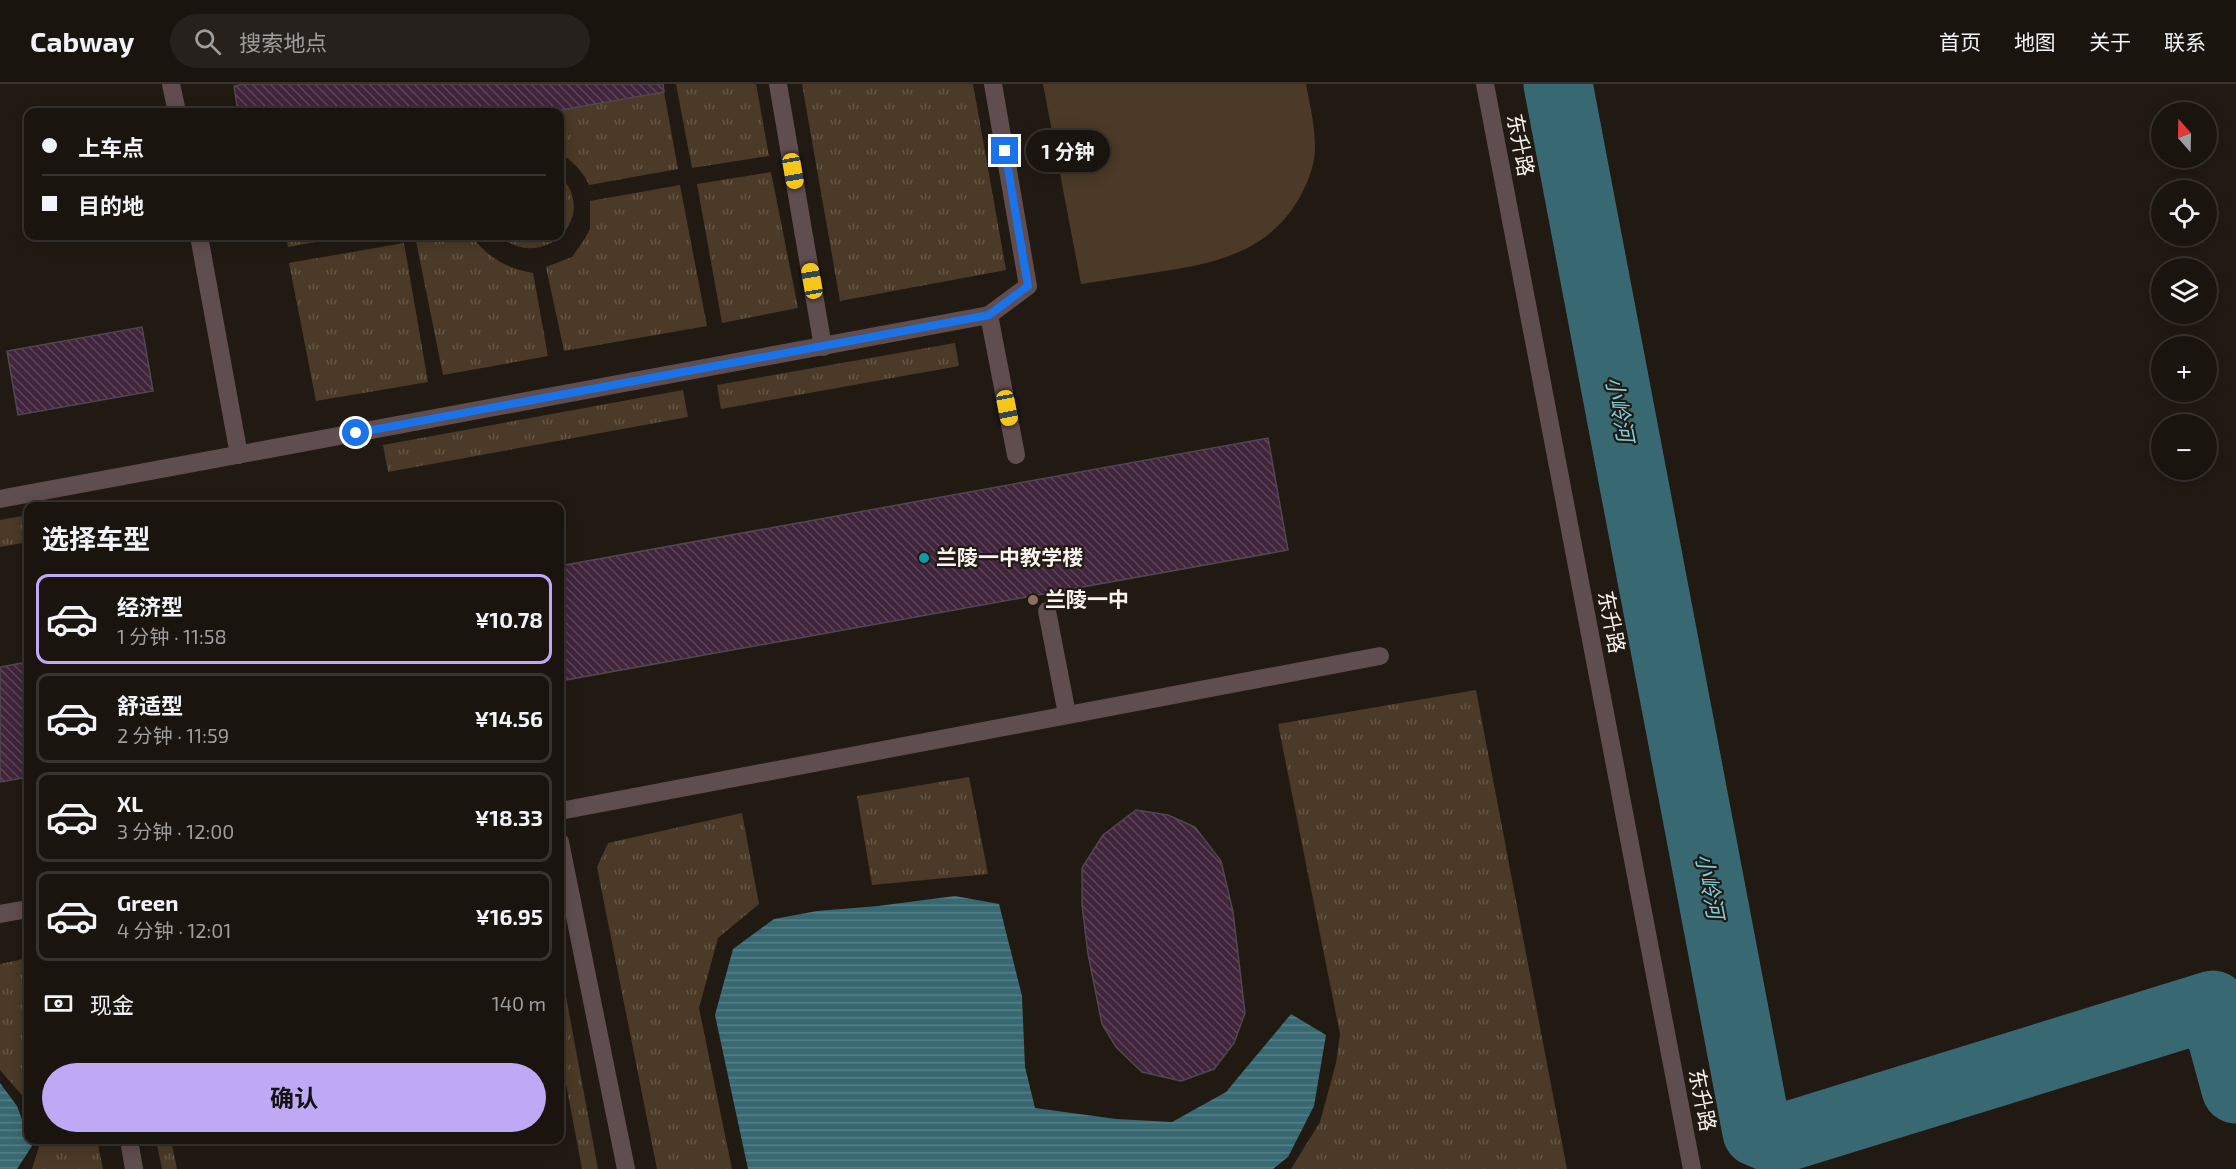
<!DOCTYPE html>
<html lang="zh">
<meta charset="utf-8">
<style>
body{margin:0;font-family:"Exo 2","Noto Sans SC",sans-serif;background:#26211c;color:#f1f3f6;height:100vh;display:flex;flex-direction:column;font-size:22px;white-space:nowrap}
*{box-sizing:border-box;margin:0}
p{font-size:20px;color:#9f9e9e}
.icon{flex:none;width:33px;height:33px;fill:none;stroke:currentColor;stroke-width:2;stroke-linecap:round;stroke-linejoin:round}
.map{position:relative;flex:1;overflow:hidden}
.drawer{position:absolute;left:24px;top:418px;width:540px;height:642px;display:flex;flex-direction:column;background:#19140e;border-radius:12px;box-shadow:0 3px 15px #0003,0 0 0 2px #37332e}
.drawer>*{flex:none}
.top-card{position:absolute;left:24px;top:24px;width:540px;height:132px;border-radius:12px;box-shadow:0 3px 15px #0003,0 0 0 2px #37332e;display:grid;align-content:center;height:132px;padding:0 18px;background:#19140e}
.needle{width:39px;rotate:340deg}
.controls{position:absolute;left:2151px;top:18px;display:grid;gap:12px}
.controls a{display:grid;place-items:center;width:66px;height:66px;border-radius:50%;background:#19140e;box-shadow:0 3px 15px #0003,0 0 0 2px #37332e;font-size:30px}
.end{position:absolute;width:27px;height:27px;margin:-14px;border:8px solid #1a73e8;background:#fff;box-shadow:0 0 0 3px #fff}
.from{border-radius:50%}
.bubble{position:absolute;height:42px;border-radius:21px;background:#19140e;box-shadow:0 3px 15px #0003,0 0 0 2px #37332e;font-size:20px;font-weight:700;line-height:42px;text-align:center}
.car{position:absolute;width:18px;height:36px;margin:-18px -9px;border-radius:8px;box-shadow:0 0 4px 2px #0007;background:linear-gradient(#f5c518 24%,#345 0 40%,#f5c518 0 76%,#345 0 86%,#f5c518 0)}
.top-card b{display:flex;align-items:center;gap:21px;height:57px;font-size:22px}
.top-card b+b{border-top:2px solid #37332e}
.top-card i{width:15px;height:15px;background:#f1f3f6}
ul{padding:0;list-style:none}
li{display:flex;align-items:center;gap:18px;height:90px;margin:0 12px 9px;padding:0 6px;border:3px solid #37332e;border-radius:12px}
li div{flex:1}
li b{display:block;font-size:22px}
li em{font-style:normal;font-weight:700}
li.selected{border-color:#bfa8f4}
li>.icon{width:54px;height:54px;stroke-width:1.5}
h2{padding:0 18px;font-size:27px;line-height:72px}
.pay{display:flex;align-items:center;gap:15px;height:66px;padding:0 18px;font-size:22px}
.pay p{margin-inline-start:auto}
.action{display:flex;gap:12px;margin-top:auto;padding:12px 18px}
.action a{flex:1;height:69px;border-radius:36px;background:#bfa8f4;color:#111;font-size:24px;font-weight:700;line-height:69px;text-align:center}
header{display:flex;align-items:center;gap:36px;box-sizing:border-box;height:84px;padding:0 30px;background:#19140e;border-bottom:2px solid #37332e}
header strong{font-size:28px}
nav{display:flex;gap:33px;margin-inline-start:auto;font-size:21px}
.search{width:420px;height:54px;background:#26211c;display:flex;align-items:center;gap:15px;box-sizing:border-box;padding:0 21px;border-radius:33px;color:#9f9e9e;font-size:22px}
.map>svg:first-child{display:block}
</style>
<header>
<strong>Cabway</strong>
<div class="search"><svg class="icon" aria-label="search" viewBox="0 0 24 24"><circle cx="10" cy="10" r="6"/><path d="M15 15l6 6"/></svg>搜索地点</div>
<nav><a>首页</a><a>地图</a><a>关于</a><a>联系</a></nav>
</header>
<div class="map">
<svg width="2236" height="1085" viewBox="0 0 2236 1085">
<defs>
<pattern id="grass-tufts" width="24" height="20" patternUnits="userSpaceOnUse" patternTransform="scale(1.5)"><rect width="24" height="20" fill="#4a3a27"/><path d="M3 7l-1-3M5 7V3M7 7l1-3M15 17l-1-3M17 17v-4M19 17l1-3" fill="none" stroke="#655747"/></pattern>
<pattern id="water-rules" width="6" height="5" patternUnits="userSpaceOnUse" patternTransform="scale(1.5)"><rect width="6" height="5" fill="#386972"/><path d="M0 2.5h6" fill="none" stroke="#567f86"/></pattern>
<pattern id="building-back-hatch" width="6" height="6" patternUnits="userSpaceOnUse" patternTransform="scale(1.5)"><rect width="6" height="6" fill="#40253c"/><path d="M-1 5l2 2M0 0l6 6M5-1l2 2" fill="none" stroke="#5c4558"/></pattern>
</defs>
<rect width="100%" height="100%" fill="#211a13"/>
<g fill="url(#grass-tufts)">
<path d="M 676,0 L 756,0 L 769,72 L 692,84 Z"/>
<path d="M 802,0 L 973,0 L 1006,186 L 840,217 Z"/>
<path d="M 664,8 L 678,85 L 589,101 C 584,88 571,76 560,69 L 560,28 L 550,28 Z"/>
<path d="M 771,88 L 798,224 L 722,239 L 697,100 Z"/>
<path d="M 560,92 C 600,131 545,190 499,152 L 560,152 Z"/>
<path d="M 680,101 L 707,242 L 564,267 L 546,183 L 572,173 L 584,156 L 590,145 L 590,117 Z"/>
<path d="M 286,152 L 349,152 L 288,163 Z"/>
<path d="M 443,152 L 471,152 C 490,174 503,183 533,189 L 548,272 L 443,291 L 416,157 Z"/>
<path d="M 404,159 L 428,298 L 316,317 L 289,179 Z"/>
<path d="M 955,259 L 959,282 L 721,325 L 717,301 Z"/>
<path d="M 683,306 L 688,333 L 388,388 L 383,361 Z"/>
<path d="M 28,431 L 28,458 L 0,463 L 0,436 Z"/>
<path d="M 1476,606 L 1567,1085 L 1291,1085 L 1320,1038 L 1336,979 L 1340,950 L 1278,640 Z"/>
<path d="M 969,693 L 988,790 L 872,801 L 857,712 Z"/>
<path d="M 742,729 L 759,820 L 718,854 L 699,924 L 732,1085 L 657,1085 L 597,783 L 608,759 Z"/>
<path d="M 28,874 L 28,1018 L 0,986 L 0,880 Z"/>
<path d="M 560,880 L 598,1085 L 582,1085 L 560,968 Z"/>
<path d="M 41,1056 L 97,1056 L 103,1085 L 32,1085 Z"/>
<path d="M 156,1056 L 171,1056 L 177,1085 L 162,1085 Z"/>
</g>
<path fill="#4a3a27" d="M 1043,0 L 1306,0 C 1310,21 1315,42 1315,63 C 1315,80 1309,96 1301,111 C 1270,168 1217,179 1158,188 C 1133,192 1107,196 1081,200 Z"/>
<g fill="url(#water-rules)">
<path d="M 955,812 L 999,820 L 1022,912 L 1025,983 L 1035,1024 L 1116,1035 L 1172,1038 L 1226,1008 L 1291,930 L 1326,951 L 1314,1022 L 1288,1073 L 1273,1085 L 748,1085 L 715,931 L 733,865 L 774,835 L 817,827 L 878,822 Z"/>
<path d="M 0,999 L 17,1022 L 32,1062 L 17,1085 L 0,1085 Z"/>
</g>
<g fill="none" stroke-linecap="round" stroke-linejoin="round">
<path stroke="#386972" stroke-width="69" d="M 1558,0 L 1757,1048 L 1776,1056 L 2213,921 L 2236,1005"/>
</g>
<g fill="url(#building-back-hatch)" stroke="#51474f" stroke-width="1.5">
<path d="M 245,0 L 663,0 L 664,8 L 550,28 L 238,28 L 234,2 Z"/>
<path d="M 142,243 L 153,307 L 18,331 L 7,267 Z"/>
<path d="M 1268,354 L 1288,466 L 560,597 L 560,482 Z"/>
<path d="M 28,578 L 28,693 L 0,698 L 0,583 Z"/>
<path d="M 1136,726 L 1168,731 L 1195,743 L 1221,777 L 1233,828 L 1245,929 L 1234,959 L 1214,985 L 1181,997 L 1142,988 L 1116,963 L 1102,940 L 1088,870 L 1082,821 L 1082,784 L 1103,751 Z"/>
</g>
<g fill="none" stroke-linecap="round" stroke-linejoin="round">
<g stroke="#5f4d4f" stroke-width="18">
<path d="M 171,0 L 177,28"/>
<path d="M 778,0 L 823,263"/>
<path d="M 199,152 L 239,371"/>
<path d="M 989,231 L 1028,202 L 993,0"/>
<path d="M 0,415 L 989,231 L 1016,371"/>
<path d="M 1047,527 L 1067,630"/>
<path d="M 560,727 L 1380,572"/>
<path d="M 560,758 L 626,1085"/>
<path d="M 0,830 L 28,825"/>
<path d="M 129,1056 L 134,1085"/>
</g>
<path stroke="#5f4d4f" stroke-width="18" d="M 1485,0 L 1692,1085"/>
</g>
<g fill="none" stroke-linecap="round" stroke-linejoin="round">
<path stroke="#1a73e8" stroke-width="8" d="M 356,349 L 989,231 L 1028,202 L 1005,67"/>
</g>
<circle fill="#0f9aa8" stroke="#211a13" stroke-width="2" cx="924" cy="474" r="6"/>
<circle fill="#8d6e63" stroke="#211a13" stroke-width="2" cx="1033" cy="516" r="6"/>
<g text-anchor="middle" stroke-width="4.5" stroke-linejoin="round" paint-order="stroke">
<g font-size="21" fill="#f8f3ee" stroke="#211a13">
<text transform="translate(1520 61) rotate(79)" y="7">东升路</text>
<text transform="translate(1611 538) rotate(79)" y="7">东升路</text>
<text transform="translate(1702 1016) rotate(79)" y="7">东升路</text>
</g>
<g font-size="21" font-weight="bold" fill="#f8f3ee" stroke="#211a13" text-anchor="start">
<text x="936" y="481">兰陵一中教学楼</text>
<text x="1045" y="523">兰陵一中</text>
</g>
<g font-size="22" font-style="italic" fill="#7acfde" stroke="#211a13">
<text transform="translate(1620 325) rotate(79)" y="8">小岭河</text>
<text transform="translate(1710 802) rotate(79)" y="8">小岭河</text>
</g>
</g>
</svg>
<div class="controls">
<a><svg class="needle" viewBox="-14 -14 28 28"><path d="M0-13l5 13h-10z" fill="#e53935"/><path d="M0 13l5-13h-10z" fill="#9f9e9e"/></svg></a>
<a><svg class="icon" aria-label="locate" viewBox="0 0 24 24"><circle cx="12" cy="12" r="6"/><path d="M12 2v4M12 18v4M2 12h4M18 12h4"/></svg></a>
<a><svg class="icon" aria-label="layers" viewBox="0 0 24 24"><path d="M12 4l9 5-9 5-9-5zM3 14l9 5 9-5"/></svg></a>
<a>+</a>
<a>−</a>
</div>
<i class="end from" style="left:356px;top:349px"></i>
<i class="end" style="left:1005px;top:67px"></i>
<div class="bubble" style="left:1026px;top:46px;width:84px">1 分钟</div>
<i class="car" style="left:793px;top:87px;rotate:170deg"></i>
<i class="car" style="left:812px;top:197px;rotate:350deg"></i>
<i class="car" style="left:1007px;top:324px;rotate:169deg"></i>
<div class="top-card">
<b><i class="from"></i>上车点</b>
<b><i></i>目的地</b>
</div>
<section class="drawer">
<h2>选择车型</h2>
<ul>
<li class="selected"><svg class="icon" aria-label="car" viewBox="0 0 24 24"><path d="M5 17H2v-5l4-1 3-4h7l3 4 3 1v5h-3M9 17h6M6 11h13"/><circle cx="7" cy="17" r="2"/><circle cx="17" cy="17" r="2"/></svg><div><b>经济型</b><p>1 分钟 · 11:58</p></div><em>¥10.78</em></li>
<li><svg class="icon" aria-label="car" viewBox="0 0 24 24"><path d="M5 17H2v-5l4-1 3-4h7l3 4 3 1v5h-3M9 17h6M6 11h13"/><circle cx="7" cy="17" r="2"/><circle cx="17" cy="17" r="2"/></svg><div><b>舒适型</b><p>2 分钟 · 11:59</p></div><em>¥14.56</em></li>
<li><svg class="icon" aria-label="car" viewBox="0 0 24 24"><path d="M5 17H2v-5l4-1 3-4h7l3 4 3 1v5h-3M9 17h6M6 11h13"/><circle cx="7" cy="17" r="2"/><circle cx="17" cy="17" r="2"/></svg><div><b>XL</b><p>3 分钟 · 12:00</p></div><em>¥18.33</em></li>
<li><svg class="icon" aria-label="car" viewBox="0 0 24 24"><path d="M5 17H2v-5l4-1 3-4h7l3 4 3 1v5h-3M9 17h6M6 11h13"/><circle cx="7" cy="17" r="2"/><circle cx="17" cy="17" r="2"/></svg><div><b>Green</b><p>4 分钟 · 12:01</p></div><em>¥16.95</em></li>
</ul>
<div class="pay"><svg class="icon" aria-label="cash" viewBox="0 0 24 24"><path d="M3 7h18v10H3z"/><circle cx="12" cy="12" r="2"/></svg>现金<p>140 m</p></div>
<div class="action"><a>确认</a></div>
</section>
</div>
